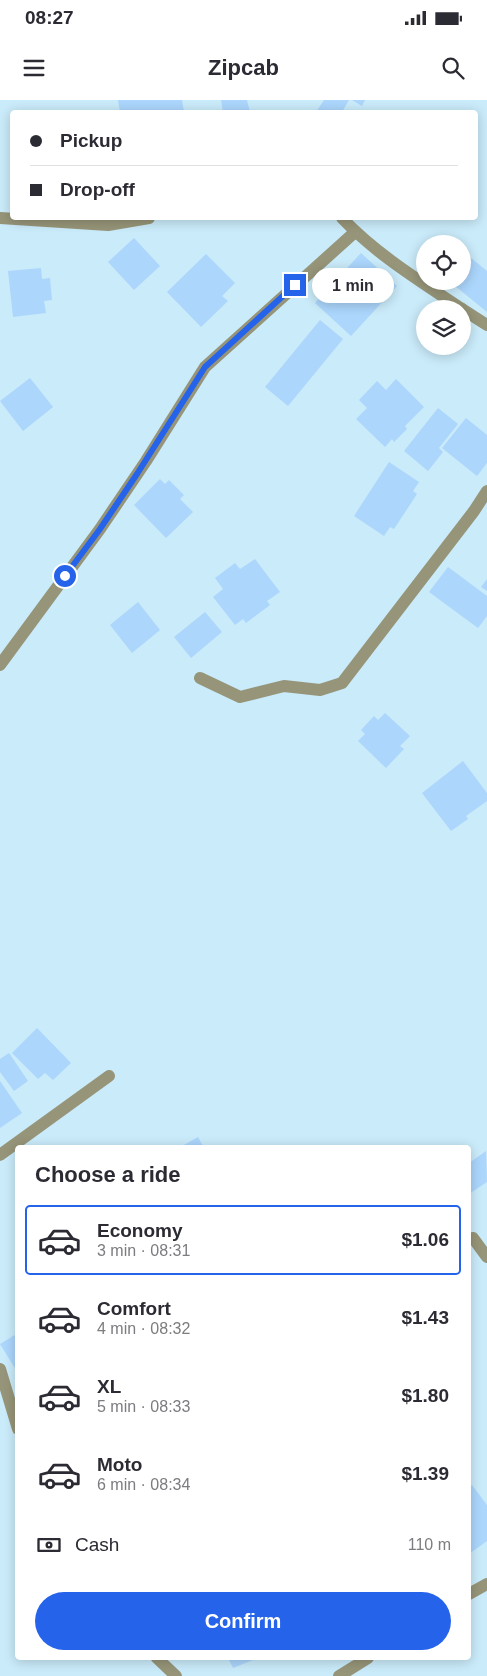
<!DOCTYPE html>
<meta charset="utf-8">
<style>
body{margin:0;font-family:Helvetica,sans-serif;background:#f7f7f7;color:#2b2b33;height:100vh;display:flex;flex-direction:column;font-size:19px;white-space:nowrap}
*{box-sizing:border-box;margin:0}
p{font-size:16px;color:#7c7c81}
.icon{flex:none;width:28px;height:28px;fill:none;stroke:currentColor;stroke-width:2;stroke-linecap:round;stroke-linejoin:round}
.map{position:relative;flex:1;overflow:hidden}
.details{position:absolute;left:15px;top:1045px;width:456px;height:515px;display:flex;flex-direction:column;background:#fff;border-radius:5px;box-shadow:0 2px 12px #0003}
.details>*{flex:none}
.top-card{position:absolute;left:10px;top:10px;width:468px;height:110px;border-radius:5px;box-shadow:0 2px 12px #0003;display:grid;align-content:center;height:110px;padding:0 20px;background:#fff}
.tools{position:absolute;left:416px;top:135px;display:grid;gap:10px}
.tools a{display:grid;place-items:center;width:55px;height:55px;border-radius:50%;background:#fff;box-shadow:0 2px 12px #0003;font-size:25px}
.end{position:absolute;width:22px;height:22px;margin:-11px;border:6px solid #2563eb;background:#fff;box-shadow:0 0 0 2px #fff}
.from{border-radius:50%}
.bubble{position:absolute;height:35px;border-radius:18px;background:#fff;box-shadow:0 2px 12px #0003;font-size:16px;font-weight:700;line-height:35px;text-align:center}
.top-card b{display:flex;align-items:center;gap:18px;height:48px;font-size:19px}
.top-card b+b{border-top:1px solid #e1e1e2}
.top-card i{width:12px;height:12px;background:#2b2b33}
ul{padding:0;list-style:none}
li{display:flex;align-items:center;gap:15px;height:70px;margin:0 10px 8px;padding:0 10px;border:2px solid transparent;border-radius:5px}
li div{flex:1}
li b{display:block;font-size:19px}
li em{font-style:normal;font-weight:700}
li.active{border-color:#2563eb}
li>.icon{width:45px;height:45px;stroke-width:1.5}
h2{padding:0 20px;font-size:22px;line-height:60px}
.pay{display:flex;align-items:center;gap:12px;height:55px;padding:0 20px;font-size:19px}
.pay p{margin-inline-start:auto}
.action{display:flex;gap:10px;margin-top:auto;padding:10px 20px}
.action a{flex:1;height:58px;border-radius:30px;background:#2563eb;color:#fff;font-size:20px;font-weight:700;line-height:58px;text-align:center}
.status{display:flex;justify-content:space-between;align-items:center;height:35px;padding:0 25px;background:#fff;direction:ltr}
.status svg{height:14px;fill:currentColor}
header{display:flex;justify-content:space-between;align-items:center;height:65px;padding:0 20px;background:#fff;font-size:22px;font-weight:700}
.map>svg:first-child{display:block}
</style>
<div class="status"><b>08:27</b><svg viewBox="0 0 49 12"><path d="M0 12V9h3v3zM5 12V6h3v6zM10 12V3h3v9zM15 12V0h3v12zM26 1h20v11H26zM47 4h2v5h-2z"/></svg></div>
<header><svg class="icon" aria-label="menu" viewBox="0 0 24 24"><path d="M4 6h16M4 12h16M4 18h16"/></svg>Zipcab<svg class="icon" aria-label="search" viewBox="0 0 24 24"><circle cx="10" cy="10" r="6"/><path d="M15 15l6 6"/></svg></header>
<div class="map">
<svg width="487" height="1576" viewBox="0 0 487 1576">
<rect width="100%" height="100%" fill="#caebfa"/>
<g fill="#acd6fc">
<path d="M 118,0 L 182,0 L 184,12 L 120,12 Z"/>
<path d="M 221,0 L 247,0 L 250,12 L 223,12 Z"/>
<path d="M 324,0 L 349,0 L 342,12 L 316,12 Z"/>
<path d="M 352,0 L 365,0 L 362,6 Z"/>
<path d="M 134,138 L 160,166 L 134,190 L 108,162 Z"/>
<path d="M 361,153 L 397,186 L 351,236 L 315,203 Z"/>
<path d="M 465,153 L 487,171 L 487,212 L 449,181 L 462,181 L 462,156 Z"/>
<path d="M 206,154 L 235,183 L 222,196 L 228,201 L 201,227 L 167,192 Z"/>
<path d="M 41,168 L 42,179 L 50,178 L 52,200 L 44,201 L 46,213 L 13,217 L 8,171 Z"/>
<path d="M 320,220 L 343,239 L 288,306 L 265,287 Z"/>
<path d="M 30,278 L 53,307 L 23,331 L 0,301 Z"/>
<path d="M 396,279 L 424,307 L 405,326 L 407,329 L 394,342 L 392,339 L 385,347 L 356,319 L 367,308 L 359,300 L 377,281 L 386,290 Z"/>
<path d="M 438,308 L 458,324 L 439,348 L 443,352 L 428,371 L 404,351 Z"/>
<path d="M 466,318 L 487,335 L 487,363 L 477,376 L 442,348 Z"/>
<path d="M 389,362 L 419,382 L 413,391 L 417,394 L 394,429 L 390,427 L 384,436 L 354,416 Z"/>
<path d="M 160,379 L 165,384 L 169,380 L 184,395 L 180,399 L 193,412 L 166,438 L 134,405 Z"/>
<path d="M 255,459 L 280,492 L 267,501 L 270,505 L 246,523 L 243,519 L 235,525 L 213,497 L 223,489 L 215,478 L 235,463 L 240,469 Z"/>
<path d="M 448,467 L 487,496 L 487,516 L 478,528 L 429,492 Z"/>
<path d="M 487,479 L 487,491 L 481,487 Z"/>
<path d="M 138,502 L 160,530 L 132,553 L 110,525 Z"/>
<path d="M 205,512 L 222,532 L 191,558 L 174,537 Z"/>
<path d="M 385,613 L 410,636 L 400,646 L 404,649 L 386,668 L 358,641 L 365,634 L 361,630 L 374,616 L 378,620 Z"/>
<path d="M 463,661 L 487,693 L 487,701 L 466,716 L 468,719 L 451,731 L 422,693 Z"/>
<path d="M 37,928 L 71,963 L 53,980 L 45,973 L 38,979 L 12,953 Z"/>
<path d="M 9,953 L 28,981 L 14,991 L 0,972 L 0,959 Z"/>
<path d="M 0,981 L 22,1013 L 0,1028 Z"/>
<path d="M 198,1037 L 204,1048 L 183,1048 L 182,1046 Z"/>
<path d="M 486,1051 L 487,1082 L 469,1094 L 469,1063 Z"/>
<path d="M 18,1233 L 18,1268 L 16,1270 L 0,1244 Z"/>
<path d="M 472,1385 L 487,1405 L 487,1441 L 469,1454 L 469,1387 Z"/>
<path d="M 228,1558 L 258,1558 L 233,1568 Z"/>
</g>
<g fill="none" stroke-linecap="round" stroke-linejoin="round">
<g stroke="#969579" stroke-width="12">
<path d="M 0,118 L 108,125 L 149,118"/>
<path d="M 342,118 C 376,154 420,181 462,209"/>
<path d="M 462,209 L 487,225"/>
<path d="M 0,565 L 100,429 L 146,361 L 205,267 L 355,132"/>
<path d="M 200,578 L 240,597 L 284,586 L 320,590 L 342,583 L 474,411 L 487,391"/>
<path d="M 0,1055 L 109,976"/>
<path d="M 473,1138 L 487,1157"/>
<path d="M 0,1269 L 18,1329"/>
<path d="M 469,1494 L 487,1484"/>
<path d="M 157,1558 L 176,1576"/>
<path d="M 339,1576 L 368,1558"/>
</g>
</g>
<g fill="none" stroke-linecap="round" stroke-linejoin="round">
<path stroke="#2563eb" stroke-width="6" d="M 65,476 L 100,429 L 137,374 L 205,267 L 295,185"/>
</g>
</svg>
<div class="tools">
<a><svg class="icon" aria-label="locate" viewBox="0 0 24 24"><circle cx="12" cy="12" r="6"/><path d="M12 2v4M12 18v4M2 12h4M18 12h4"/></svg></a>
<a><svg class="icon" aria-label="layers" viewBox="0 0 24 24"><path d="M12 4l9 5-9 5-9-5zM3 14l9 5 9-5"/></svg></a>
</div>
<i class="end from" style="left:65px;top:476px"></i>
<i class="end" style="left:295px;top:185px"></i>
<div class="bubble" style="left:312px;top:168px;width:82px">1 min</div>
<div class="top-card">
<b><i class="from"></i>Pickup</b>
<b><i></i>Drop-off</b>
</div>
<section class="details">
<h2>Choose a ride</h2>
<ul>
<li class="active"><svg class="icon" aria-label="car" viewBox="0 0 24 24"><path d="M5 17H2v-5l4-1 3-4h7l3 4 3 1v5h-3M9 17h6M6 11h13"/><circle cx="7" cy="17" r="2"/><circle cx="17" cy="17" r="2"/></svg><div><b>Economy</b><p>3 min · 08:31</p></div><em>$1.06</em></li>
<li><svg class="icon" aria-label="car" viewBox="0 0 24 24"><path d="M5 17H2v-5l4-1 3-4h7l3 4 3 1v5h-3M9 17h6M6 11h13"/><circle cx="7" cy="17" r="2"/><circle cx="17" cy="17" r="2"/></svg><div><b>Comfort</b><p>4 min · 08:32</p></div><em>$1.43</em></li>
<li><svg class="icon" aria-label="car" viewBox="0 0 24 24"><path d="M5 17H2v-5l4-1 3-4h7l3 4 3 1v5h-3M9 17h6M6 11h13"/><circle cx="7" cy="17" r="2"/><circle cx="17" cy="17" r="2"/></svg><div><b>XL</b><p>5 min · 08:33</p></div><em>$1.80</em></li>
<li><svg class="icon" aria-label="car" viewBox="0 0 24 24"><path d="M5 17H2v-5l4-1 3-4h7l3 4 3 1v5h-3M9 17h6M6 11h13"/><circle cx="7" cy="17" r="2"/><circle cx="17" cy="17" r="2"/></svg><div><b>Moto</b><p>6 min · 08:34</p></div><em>$1.39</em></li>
</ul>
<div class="pay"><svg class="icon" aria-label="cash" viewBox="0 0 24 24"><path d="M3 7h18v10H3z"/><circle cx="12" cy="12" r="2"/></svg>Cash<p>110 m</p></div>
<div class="action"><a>Confirm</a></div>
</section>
</div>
